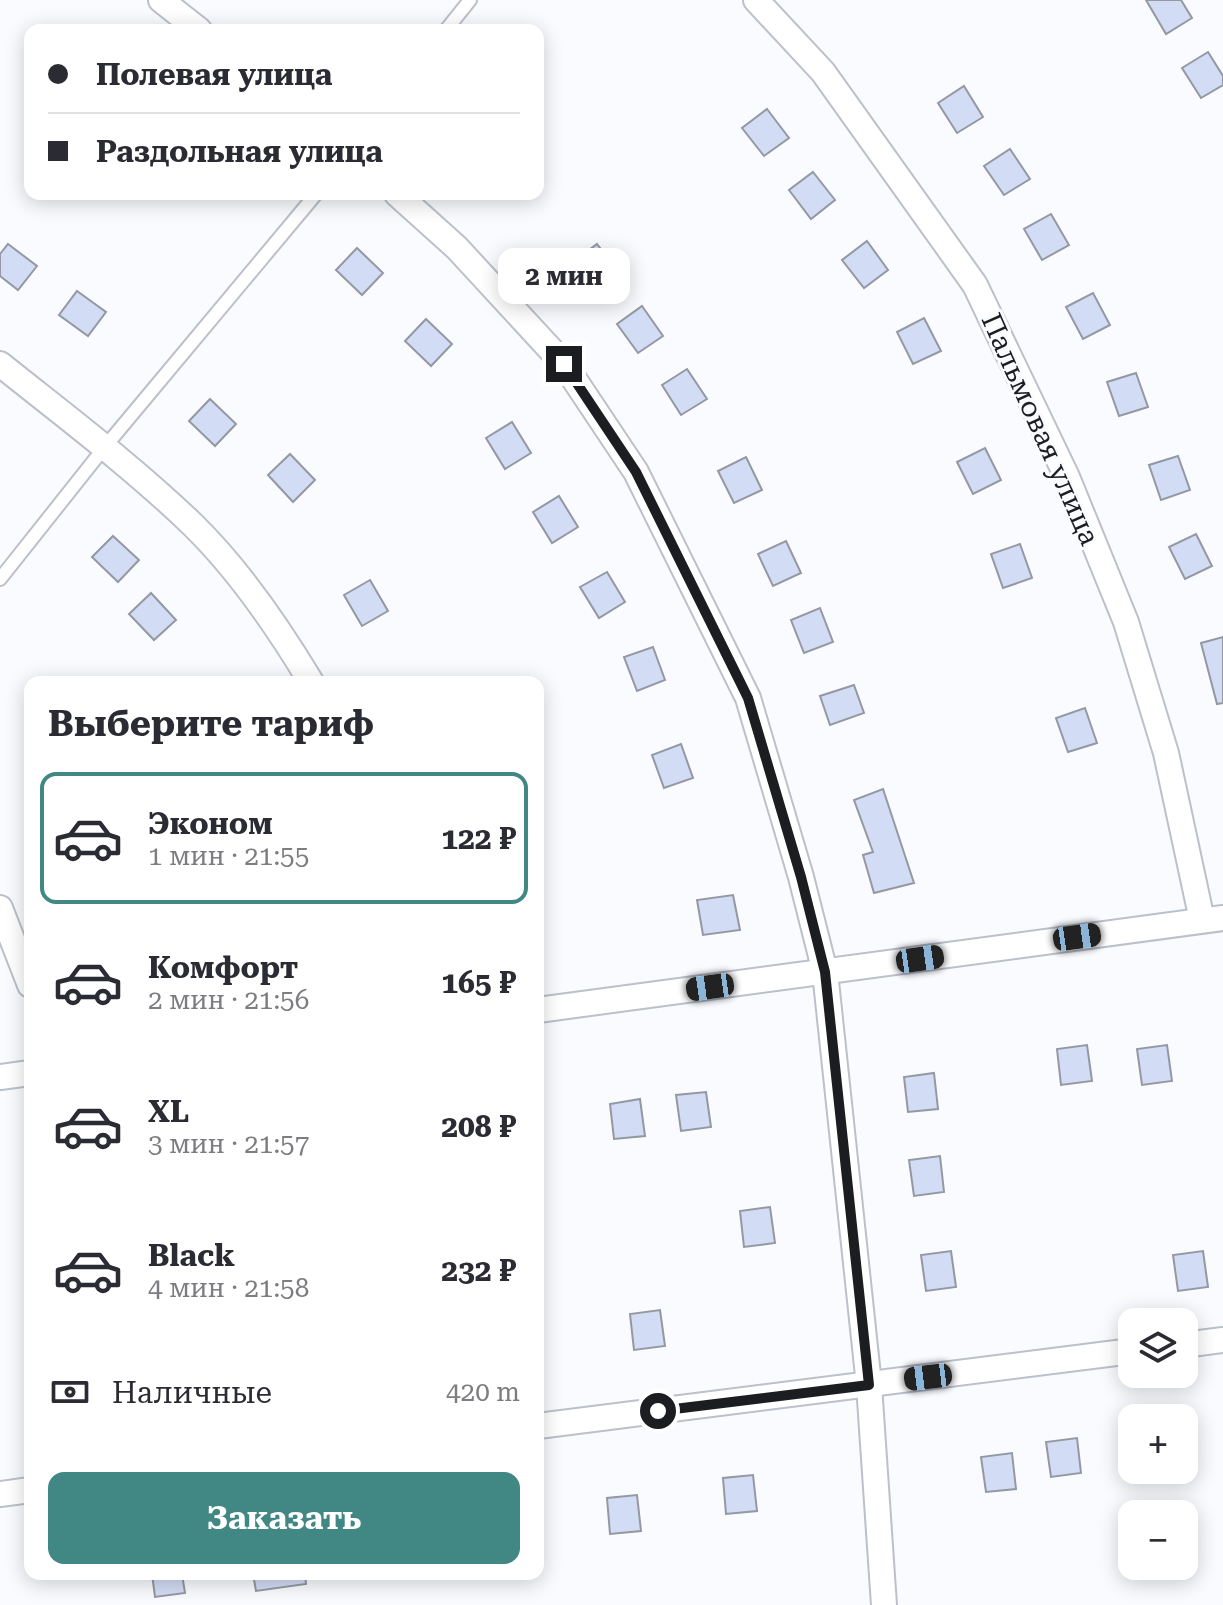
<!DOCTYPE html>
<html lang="ru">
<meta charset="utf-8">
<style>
body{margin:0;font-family:"Roboto Serif",serif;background:#f7f7f7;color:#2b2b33;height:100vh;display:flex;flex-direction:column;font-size:30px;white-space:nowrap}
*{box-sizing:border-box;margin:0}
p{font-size:26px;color:#7c7c81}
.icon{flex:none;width:44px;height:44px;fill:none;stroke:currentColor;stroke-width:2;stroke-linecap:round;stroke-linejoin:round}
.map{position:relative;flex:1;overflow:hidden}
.sheet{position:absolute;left:24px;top:676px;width:520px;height:904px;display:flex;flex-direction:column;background:#fff;border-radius:16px;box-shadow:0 4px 20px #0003}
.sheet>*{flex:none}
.guide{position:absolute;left:24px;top:24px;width:520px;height:176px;border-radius:16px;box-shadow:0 4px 20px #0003;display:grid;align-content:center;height:176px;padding:0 24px;background:#fff}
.buttons{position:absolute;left:1118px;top:1308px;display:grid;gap:16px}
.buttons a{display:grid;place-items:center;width:80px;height:80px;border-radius:16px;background:#fff;box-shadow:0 4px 20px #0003;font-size:40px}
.end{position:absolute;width:36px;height:36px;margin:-18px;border:10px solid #1c1d21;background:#fff;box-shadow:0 0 0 4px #fff}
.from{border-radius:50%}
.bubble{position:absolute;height:56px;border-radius:16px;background:#fff;box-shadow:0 4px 20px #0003;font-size:26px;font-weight:700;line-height:56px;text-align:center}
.car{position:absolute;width:24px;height:48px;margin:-24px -12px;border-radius:10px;box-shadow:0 0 6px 2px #0007;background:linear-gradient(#222 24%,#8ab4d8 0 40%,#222 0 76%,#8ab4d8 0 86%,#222 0)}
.guide b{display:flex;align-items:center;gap:28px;height:76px;font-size:30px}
.guide b+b{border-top:2px solid #e1e1e2}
.guide i{width:20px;height:20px;background:#2b2b33}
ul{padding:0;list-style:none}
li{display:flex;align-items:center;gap:24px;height:132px;margin:0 16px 12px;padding:0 8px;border:4px solid transparent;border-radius:16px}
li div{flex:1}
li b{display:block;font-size:30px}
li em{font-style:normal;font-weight:700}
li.on{border-color:#418885}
li>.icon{width:72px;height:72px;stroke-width:1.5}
h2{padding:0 24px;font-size:36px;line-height:96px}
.pay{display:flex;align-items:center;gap:20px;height:88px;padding:0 24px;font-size:30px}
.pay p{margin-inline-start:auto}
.primary-button{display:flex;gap:16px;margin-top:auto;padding:16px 24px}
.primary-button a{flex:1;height:92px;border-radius:16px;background:#418885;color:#fff;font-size:32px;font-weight:700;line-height:92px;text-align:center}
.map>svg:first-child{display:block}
</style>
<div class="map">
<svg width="1223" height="1605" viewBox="0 0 1223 1605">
<rect width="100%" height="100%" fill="#f9fbff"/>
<g fill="#d3dcf5" stroke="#9498a2" stroke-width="2">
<path d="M 1146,0 L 1181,0 L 1192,18 L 1166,34 Z"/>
<path d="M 1208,52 L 1223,76 L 1223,85 L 1201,98 L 1182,68 Z"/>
<path d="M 964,86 L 983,117 L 957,133 L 938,103 Z"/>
<path d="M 767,109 L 789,138 L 764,156 L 742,128 Z"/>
<path d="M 1010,149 L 1030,179 L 1004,195 L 984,166 Z"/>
<path d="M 813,172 L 835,200 L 811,219 L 789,190 Z"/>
<path d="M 1051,214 L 1069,245 L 1042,260 L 1024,229 Z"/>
<path d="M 867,241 L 888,270 L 864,288 L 842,260 Z"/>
<path d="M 8,244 L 37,266 L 18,290 L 0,276 L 0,254 Z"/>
<path d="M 597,244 L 619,272 L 595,291 L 573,262 Z"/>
<path d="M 357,248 L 383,273 L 362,295 L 336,270 Z"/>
<path d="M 77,291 L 106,312 L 88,336 L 59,315 Z"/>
<path d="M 1093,293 L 1110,325 L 1083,339 L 1066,307 Z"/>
<path d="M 642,306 L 663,336 L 638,353 L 617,324 Z"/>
<path d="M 924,318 L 941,351 L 913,364 L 897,332 Z"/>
<path d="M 426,319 L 452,344 L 431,366 L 405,341 Z"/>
<path d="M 687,369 L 707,399 L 681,415 L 662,385 Z"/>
<path d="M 1136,373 L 1148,407 L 1119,416 L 1107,382 Z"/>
<path d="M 210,399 L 236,424 L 215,446 L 189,421 Z"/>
<path d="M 512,422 L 531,453 L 505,469 L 486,438 Z"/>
<path d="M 985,448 L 1001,480 L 973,494 L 957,462 Z"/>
<path d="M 290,454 L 315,480 L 293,502 L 268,475 Z"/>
<path d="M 1178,456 L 1190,490 L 1161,500 L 1149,465 Z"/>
<path d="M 746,457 L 762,490 L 734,503 L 718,471 Z"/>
<path d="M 559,496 L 578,527 L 552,543 L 533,512 Z"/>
<path d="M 1196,534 L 1212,566 L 1185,579 L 1169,547 Z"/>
<path d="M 113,536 L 139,560 L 118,582 L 92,557 Z"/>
<path d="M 786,541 L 801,573 L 773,586 L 758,554 Z"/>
<path d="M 1020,544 L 1032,578 L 1003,588 L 991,554 Z"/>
<path d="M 607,572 L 625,602 L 599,618 L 580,587 Z"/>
<path d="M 370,580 L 388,611 L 362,626 L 344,595 Z"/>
<path d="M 151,593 L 176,620 L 154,640 L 129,614 Z"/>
<path d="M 820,608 L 833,642 L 804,653 L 791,620 Z"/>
<path d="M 1223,637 L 1223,703 L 1217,704 L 1201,643 Z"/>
<path d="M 653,647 L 665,680 L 637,691 L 624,657 Z"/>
<path d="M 854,685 L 864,713 L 830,725 L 820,696 Z"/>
<path d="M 1085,708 L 1097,743 L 1068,752 L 1056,718 Z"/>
<path d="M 681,744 L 693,778 L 664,788 L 652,755 Z"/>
<path d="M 883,789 L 914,883 L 874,893 L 863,855 L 873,852 L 854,800 Z"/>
<path d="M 733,895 L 740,930 L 703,935 L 697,900 Z"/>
<path d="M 1087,1045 L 1092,1081 L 1061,1085 L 1057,1049 Z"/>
<path d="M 1167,1045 L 1172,1081 L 1142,1085 L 1137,1049 Z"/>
<path d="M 934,1073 L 938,1109 L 908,1112 L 904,1077 Z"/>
<path d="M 706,1092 L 711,1127 L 681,1131 L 676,1095 Z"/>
<path d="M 640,1099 L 645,1136 L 614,1139 L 610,1104 Z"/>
<path d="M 940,1156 L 944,1192 L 914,1196 L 909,1160 Z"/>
<path d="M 770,1207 L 775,1243 L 744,1247 L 740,1211 Z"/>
<path d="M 951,1251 L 956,1287 L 926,1291 L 921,1255 Z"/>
<path d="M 1203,1251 L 1208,1287 L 1178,1291 L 1173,1255 Z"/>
<path d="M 660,1310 L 665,1346 L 634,1350 L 630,1314 Z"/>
<path d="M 1077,1438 L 1081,1473 L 1051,1477 L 1046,1442 Z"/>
<path d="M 1012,1453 L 1016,1489 L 986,1492 L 981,1457 Z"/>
<path d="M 753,1475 L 757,1511 L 726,1514 L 723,1478 Z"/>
<path d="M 637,1495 L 641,1531 L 610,1534 L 607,1498 Z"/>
<path d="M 152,1574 L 182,1574 L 185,1593 L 155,1597 Z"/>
<path d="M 253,1574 L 305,1574 L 306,1584 L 256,1591 Z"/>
</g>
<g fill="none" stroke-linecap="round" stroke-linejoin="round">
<defs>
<g id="lane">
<path d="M 446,30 L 470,0"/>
<path d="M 0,579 L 104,448 L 316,194"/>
</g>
<g id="street">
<path d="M 161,0 L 199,30"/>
<path d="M 756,0 L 823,72 L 975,285 L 1067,477 L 1126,622 L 1166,753 L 1202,920"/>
<path d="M 397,194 L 457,248 L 564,364 L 636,472 L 748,698 L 801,877 L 825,972 L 869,1385 L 884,1605"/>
<path d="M 0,364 C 65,416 133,467 193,525 C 239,570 278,627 311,682"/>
<path d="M 0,908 L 30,985"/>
<path d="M 538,1010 L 1223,918"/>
<path d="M 0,1077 L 30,1073"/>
<path d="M 1184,1345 L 1223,1340"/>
<path d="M 538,1426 L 1132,1351"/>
<path d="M 0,1494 L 30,1490"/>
</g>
</defs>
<use href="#lane" stroke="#bcc0cb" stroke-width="16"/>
<use href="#street" stroke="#bcc0cb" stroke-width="28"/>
<use href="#lane" stroke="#fff" stroke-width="12"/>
<use href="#street" stroke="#fff" stroke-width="24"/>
</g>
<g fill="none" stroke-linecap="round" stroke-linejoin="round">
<path stroke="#1c1d21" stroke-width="10" d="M 564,364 L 636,472 L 748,698 L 801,877 L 825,972 L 869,1385 L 658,1411"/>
</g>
<g text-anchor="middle" stroke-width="6" stroke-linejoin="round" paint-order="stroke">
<g font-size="28" fill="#1c1d21" stroke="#f9fbff">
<text transform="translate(1041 429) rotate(66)" y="10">Пальмовая улица</text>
</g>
</g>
</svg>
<div class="buttons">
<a><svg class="icon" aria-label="layers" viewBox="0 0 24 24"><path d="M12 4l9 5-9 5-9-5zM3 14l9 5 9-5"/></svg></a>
<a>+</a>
<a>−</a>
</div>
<i class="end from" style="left:658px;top:1411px"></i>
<i class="end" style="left:564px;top:364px"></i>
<div class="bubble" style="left:498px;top:248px;width:132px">2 мин</div>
<i class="car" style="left:1077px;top:937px;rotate:82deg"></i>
<i class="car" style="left:920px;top:959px;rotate:82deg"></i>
<i class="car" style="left:710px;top:987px;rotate:262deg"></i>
<i class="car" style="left:928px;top:1377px;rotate:263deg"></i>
<div class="guide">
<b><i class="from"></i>Полевая улица</b>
<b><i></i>Раздольная улица</b>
</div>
<section class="sheet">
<h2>Выберите тариф</h2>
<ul>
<li class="on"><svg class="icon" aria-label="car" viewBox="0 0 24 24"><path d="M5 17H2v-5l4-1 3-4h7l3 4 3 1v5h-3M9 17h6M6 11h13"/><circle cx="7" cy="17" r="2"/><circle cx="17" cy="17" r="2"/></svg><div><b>Эконом</b><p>1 мин · 21:55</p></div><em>122 ₽</em></li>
<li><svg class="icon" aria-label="car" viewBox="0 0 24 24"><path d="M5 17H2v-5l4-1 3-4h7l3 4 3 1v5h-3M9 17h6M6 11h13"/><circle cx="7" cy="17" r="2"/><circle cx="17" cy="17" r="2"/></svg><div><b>Комфорт</b><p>2 мин · 21:56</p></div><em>165 ₽</em></li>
<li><svg class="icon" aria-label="car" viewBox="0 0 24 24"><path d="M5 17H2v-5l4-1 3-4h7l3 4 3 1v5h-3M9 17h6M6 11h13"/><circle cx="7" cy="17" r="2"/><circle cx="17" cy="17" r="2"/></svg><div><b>XL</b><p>3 мин · 21:57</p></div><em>208 ₽</em></li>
<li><svg class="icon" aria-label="car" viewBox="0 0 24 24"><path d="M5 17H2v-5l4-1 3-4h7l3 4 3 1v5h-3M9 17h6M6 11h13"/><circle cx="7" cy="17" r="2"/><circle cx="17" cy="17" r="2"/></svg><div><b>Black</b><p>4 мин · 21:58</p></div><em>232 ₽</em></li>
</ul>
<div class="pay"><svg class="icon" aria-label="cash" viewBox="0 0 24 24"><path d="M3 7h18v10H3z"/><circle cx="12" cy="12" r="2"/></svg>Наличные<p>420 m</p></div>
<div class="primary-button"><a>Заказать</a></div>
</section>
</div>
